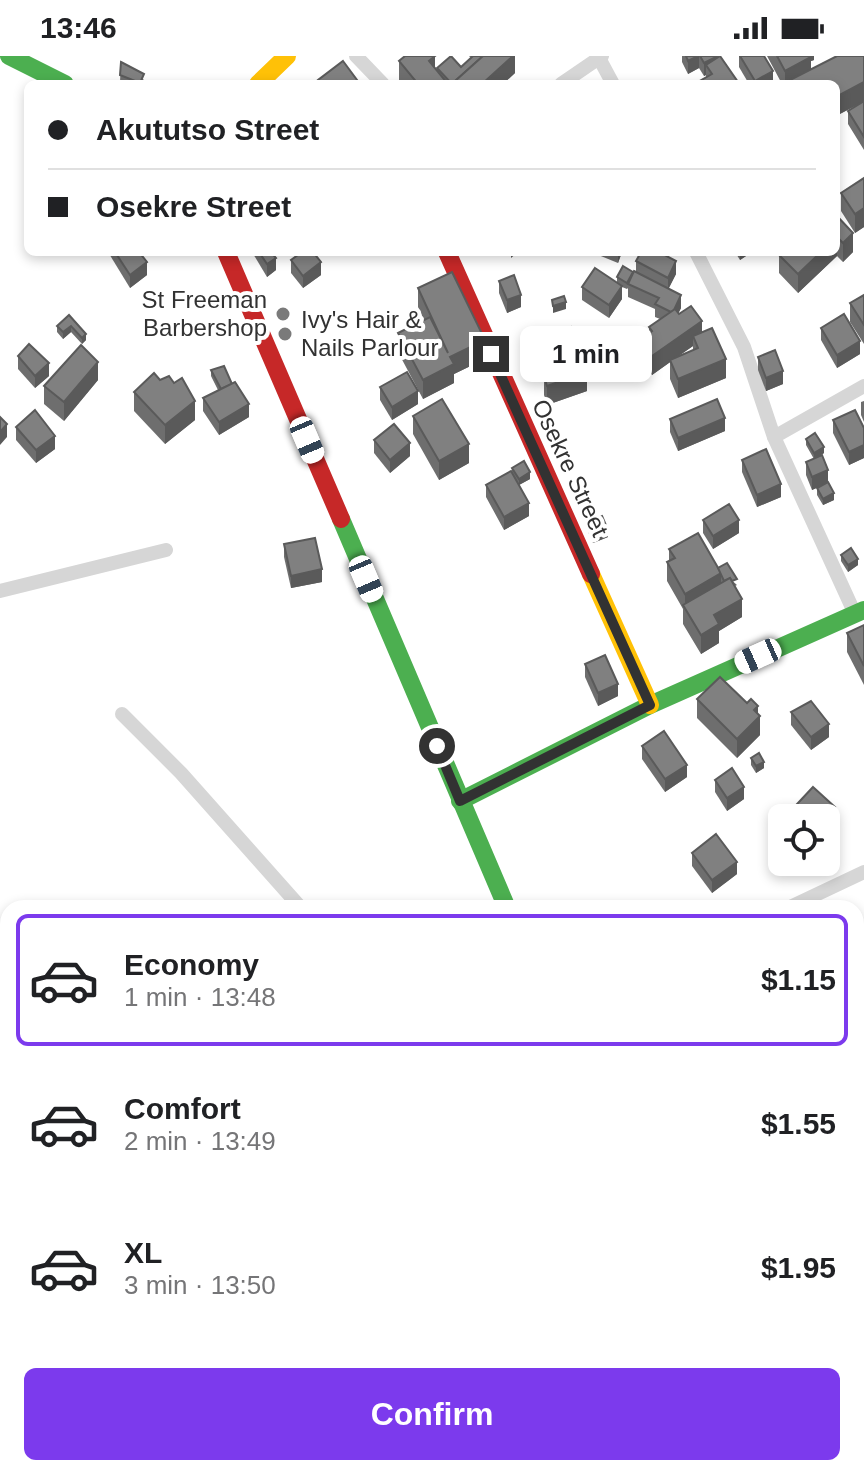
<!DOCTYPE html>
<meta charset="utf-8">
<style>
body{margin:0;font-family:Helvetica,sans-serif;background:#f2f2f2;color:#202124;height:100vh;display:flex;flex-direction:column;font-size:30px;white-space:nowrap}
*{box-sizing:border-box;margin:0}
p{font-size:26px;color:#757577}
.icon{flex:none;width:44px;height:44px;fill:none;stroke:currentColor;stroke-width:2;stroke-linecap:round;stroke-linejoin:round}
.map{position:relative;flex:1;overflow:hidden}
.panel{position:absolute;left:0px;top:844px;width:864px;height:576px;display:flex;flex-direction:column;background:#fff;border-radius:24px 24px 0 0;box-shadow:0 4px 12px #0003}
.panel>*{flex:none}
.banner{position:absolute;left:24px;top:24px;width:816px;height:176px;border-radius:12px;box-shadow:0 4px 12px #0003;display:grid;align-content:center;height:176px;padding:0 24px;background:#fff}
.fabs{position:absolute;left:768px;top:748px;display:grid;gap:16px}
.fabs a{display:grid;place-items:center;width:72px;height:72px;border-radius:12px;background:#fff;box-shadow:0 4px 12px #0003;font-size:40px}
.end{position:absolute;width:36px;height:36px;margin:-18px;border:10px solid #323232;background:#fff;box-shadow:0 0 0 4px #fff}
.from{border-radius:50%}
.bubble{position:absolute;height:56px;border-radius:12px;background:#fff;box-shadow:0 4px 12px #0003;font-size:26px;font-weight:700;line-height:56px;text-align:center}
.car{position:absolute;width:24px;height:48px;margin:-24px -12px;border-radius:10px;box-shadow:0 0 6px 2px #0007;background:linear-gradient(#fff 24%,#345 0 40%,#fff 0 76%,#345 0 86%,#fff 0)}
.banner b{display:flex;align-items:center;gap:28px;height:76px;font-size:30px}
.banner b+b{border-top:2px solid #e0e0e0}
.banner i{width:20px;height:20px;background:#202124}
ul{padding:14px 0 0;list-style:none}
li{display:flex;align-items:center;gap:24px;height:132px;margin:0 16px 12px;padding:0 8px;border:4px solid transparent;border-radius:12px}
li div{flex:1}
li b{display:block;font-size:30px}
li em{font-style:normal;font-weight:700}
li.active{border-color:#7c3aed}
li>.icon{width:72px;height:72px;stroke-width:1.5}
.button{display:flex;gap:16px;margin-top:auto;padding:16px 24px}
.button a{flex:1;height:92px;border-radius:12px;background:#7c3aed;color:#fff;font-size:32px;font-weight:700;line-height:92px;text-align:center}
.status{display:flex;justify-content:space-between;align-items:center;height:56px;padding:0 40px;background:#fff;direction:ltr}
.status svg{height:22px;fill:currentColor}
.map>svg:first-child{display:block}
</style>
<div class="status"><b>13:46</b><svg viewBox="0 0 49 12"><path d="M0 12V9h3v3zM5 12V6h3v6zM10 12V3h3v9zM15 12V0h3v12zM26 1h20v11H26zM47 4h2v5h-2z"/></svg></div>
<div class="map">
<svg width="864" height="1420" viewBox="0 0 864 1420">
<rect width="100%" height="100%" fill="#fff"/>
<g fill="none" stroke-linecap="round" stroke-linejoin="round">
<g stroke="#d6d6d6" stroke-width="14">
<path d="M 356,0 L 383,28"/>
<path d="M 599,2 L 613,28"/>
<path d="M 561,28 L 602,0"/>
<path d="M 696,196 L 744,291 L 774,381 L 855,558"/>
<path d="M 774,381 L 864,330"/>
<path d="M 0,535 L 166,494"/>
<path d="M 122,658 L 181,717 L 301,852"/>
<path d="M 788,852 L 864,816"/>
<path d="M 0,1005 L 8,1012"/>
<path d="M 0,1139 L 8,1131"/>
<path d="M 856,1341 L 864,1337"/>
<path d="M 172,1420 L 182,1412"/>
</g>
<g stroke="#4caf50" stroke-width="18">
<path d="M 9,0 L 65,28"/>
<path d="M 341,463 L 507,852"/>
<path d="M 460,745 L 650,649 L 864,554"/>
<path d="M 689,1412 L 690,1420"/>
</g>
<g stroke="#ffc107" stroke-width="18">
<path d="M 258,28 L 287,0"/>
<path d="M 591,518 L 650,649"/>
</g>
<g stroke="#c62828" stroke-width="18">
<path d="M 226,196 L 341,463"/>
<path d="M 447,196 L 591,518"/>
</g>
</g>
<g fill="#6e6e6e" fill-rule="evenodd">
<path d="M 469,0 L 515,0 L 515,17 L 503,28 L 402,28 L 399,24 L 399,5 L 435,13 L 437,15 L 437,12 L 461,11 L 471,2 Z"/>
<path d="M 682,0 L 719,0 L 738,28 L 698,28 L 698,26 L 706,21 L 706,19 L 704,20 L 699,12 L 688,18 L 682,6 Z"/>
<path d="M 739,0 L 764,0 L 773,28 L 749,28 L 739,11 Z"/>
<path d="M 767,0 L 814,0 L 814,4 L 811,5 L 811,13 L 864,0 L 864,94 L 848,68 L 848,55 L 863,46 L 836,60 L 836,28 L 782,28 Z"/>
<path d="M 121,6 L 144,24 L 142,28 L 126,28 L 120,26 Z"/>
<path d="M 28,83 L 28,102 L 26,100 L 26,87 Z"/>
<path d="M 864,122 L 864,171 L 855,177 L 841,155 L 841,137 Z"/>
<path d="M 836,159 L 853,196 L 843,206 L 837,200 L 798,237 L 779,217 L 779,199 Z"/>
<path d="M 108,196 L 139,196 L 147,219 L 130,232 Z"/>
<path d="M 252,196 L 271,196 L 276,214 L 267,221 Z"/>
<path d="M 591,196 L 622,196 L 618,207 Z"/>
<path d="M 735,196 L 752,196 L 740,204 Z"/>
<path d="M 291,204 L 321,219 L 303,232 L 291,217 Z"/>
<path d="M 636,205 L 676,218 L 668,233 L 681,252 L 678,258 L 702,276 L 726,322 L 678,342 L 670,323 L 670,306 L 652,319 L 640,303 L 640,284 L 649,278 L 649,271 L 660,263 L 655,261 L 655,253 L 628,241 L 628,232 L 627,233 L 622,231 L 622,243 L 609,262 L 582,244 L 582,231 L 617,227 L 617,221 L 636,216 ZM 693,290 L 693,294 L 678,300 Z"/>
<path d="M 499,225 L 521,251 L 507,257 L 499,237 Z"/>
<path d="M 418,232 L 485,303 L 454,318 L 454,327 L 423,343 L 398,296 L 398,277 L 424,264 L 418,251 Z"/>
<path d="M 864,239 L 864,288 L 850,266 L 850,247 Z"/>
<path d="M 69,259 L 86,284 L 82,288 L 71,276 L 63,283 L 57,276 L 57,270 Z"/>
<path d="M 821,272 L 860,298 L 837,312 L 821,284 Z"/>
<path d="M 540,282 L 587,335 L 547,349 L 544,339 L 544,320 L 546,319 L 540,300 Z"/>
<path d="M 18,300 L 49,320 L 35,332 L 18,313 Z"/>
<path d="M 758,301 L 783,328 L 766,335 L 758,314 Z"/>
<path d="M 211,314 L 232,328 L 249,361 L 219,379 L 203,355 L 203,342 L 218,334 L 211,320 Z"/>
<path d="M 98,324 L 64,365 L 44,348 L 44,330 Z"/>
<path d="M 380,331 L 418,348 L 392,364 L 380,344 Z"/>
<path d="M 134,336 L 195,364 L 165,388 L 134,355 Z"/>
<path d="M 864,345 L 864,366 L 861,359 L 861,346 Z"/>
<path d="M 413,360 L 469,407 L 439,424 L 413,378 Z"/>
<path d="M 670,363 L 725,375 L 678,395 L 670,376 Z"/>
<path d="M 833,364 L 864,372 L 864,402 L 849,409 L 833,377 Z"/>
<path d="M 16,371 L 55,393 L 36,407 L 16,384 Z"/>
<path d="M 806,383 L 824,397 L 818,401 L 834,444 L 823,449 L 817,439 L 817,432 L 820,430 L 812,434 L 806,419 L 806,406 L 814,403 L 806,389 Z"/>
<path d="M 374,384 L 410,400 L 390,417 L 374,397 Z"/>
<path d="M 742,404 L 781,441 L 757,451 L 742,416 Z"/>
<path d="M 512,412 L 530,423 L 519,429 L 529,460 L 504,474 L 486,441 L 486,429 L 512,417 Z"/>
<path d="M 703,464 L 739,477 L 713,493 L 703,477 Z"/>
<path d="M 587,467 L 608,481 L 593,487 L 587,473 Z"/>
<path d="M 284,488 L 322,526 L 291,532 L 284,501 Z"/>
<path d="M 669,493 L 718,512 L 737,529 L 735,530 L 742,561 L 719,575 L 719,587 L 701,598 L 683,568 L 683,553 L 667,525 L 667,506 L 669,505 Z"/>
<path d="M 841,499 L 858,509 L 848,516 L 841,505 Z"/>
<path d="M 864,569 L 864,629 L 847,596 L 847,577 Z"/>
<path d="M 585,608 L 618,640 L 598,650 L 585,621 Z"/>
<path d="M 697,643 L 758,658 L 760,679 L 737,702 L 697,662 Z"/>
<path d="M 791,656 L 829,681 L 811,694 L 791,669 Z"/>
<path d="M 642,690 L 687,721 L 665,736 L 642,703 Z"/>
<path d="M 751,702 L 764,712 L 756,717 L 751,709 Z"/>
<path d="M 715,724 L 744,743 L 727,755 L 715,736 Z"/>
<path d="M 782,764 L 782,800 L 774,792 L 774,773 Z"/>
<path d="M 692,797 L 737,818 L 712,837 L 692,810 Z"/>
<path d="M 789,806 L 812,806 L 801,817 Z"/>
<path d="M 8,1312 L 7,1395 L 0,1400 L 0,1317 Z"/>
</g>
<g fill="#5a5a5a">
<path d="M 435,0 L 435,19 L 429,5 Z"/>
<path d="M 513,0 L 515,0 L 515,17 L 503,28 L 482,28 Z"/>
<path d="M 698,0 L 699,0 L 699,12 L 688,18 L 688,5 Z"/>
<path d="M 718,0 L 719,0 L 719,12 L 706,9 L 706,19 L 704,20 L 704,7 Z"/>
<path d="M 805,0 L 814,0 L 814,4 L 811,5 L 811,20 L 786,26 L 785,28 L 785,15 Z"/>
<path d="M 773,15 L 773,28 L 755,28 L 755,25 Z"/>
<path d="M 864,26 L 864,45 L 836,60 L 836,41 Z"/>
<path d="M 864,152 L 864,171 L 855,177 L 855,158 Z"/>
<path d="M 853,177 L 853,196 L 843,206 L 843,187 Z"/>
<path d="M 837,181 L 837,200 L 798,237 L 798,218 L 821,196 L 836,196 L 836,182 Z"/>
<path d="M 511,196 L 518,196 L 511,202 Z"/>
<path d="M 618,196 L 622,196 L 618,207 Z"/>
<path d="M 740,196 L 752,196 L 740,204 Z"/>
<path d="M 276,202 L 276,214 L 267,221 L 267,208 Z"/>
<path d="M 676,205 L 676,218 L 668,234 L 668,222 Z"/>
<path d="M 147,206 L 147,219 L 130,232 L 130,219 Z"/>
<path d="M 321,206 L 321,219 L 303,232 L 303,220 Z"/>
<path d="M 622,230 L 622,243 L 609,262 L 609,249 Z"/>
<path d="M 521,239 L 521,251 L 507,257 L 507,244 Z"/>
<path d="M 681,239 L 681,252 L 672,269 L 672,257 Z"/>
<path d="M 566,246 L 566,253 L 553,257 L 553,250 Z"/>
<path d="M 702,265 L 702,284 L 693,280 L 693,290 L 652,319 L 652,300 Z"/>
<path d="M 71,270 L 71,276 L 63,283 L 63,276 Z"/>
<path d="M 86,278 L 86,284 L 82,288 L 82,282 Z"/>
<path d="M 485,284 L 485,303 L 454,318 L 454,327 L 423,343 L 423,324 L 450,301 Z"/>
<path d="M 860,285 L 860,298 L 837,312 L 837,299 Z"/>
<path d="M 726,303 L 726,322 L 678,342 L 678,323 Z"/>
<path d="M 98,306 L 98,324 L 64,365 L 64,346 Z"/>
<path d="M 49,307 L 49,320 L 35,332 L 35,320 Z"/>
<path d="M 783,315 L 783,328 L 766,335 L 766,322 Z"/>
<path d="M 587,316 L 587,335 L 547,349 L 547,330 Z"/>
<path d="M 418,335 L 418,348 L 392,364 L 392,351 Z"/>
<path d="M 195,345 L 195,364 L 165,388 L 165,369 Z"/>
<path d="M 249,348 L 249,361 L 219,379 L 219,366 Z"/>
<path d="M 725,362 L 725,375 L 678,395 L 678,382 Z"/>
<path d="M 7,368 L 7,381 L 0,389 L 0,376 Z"/>
<path d="M 55,380 L 55,393 L 36,407 L 36,394 Z"/>
<path d="M 410,387 L 410,400 L 390,417 L 390,404 Z"/>
<path d="M 469,388 L 469,407 L 439,424 L 439,405 Z"/>
<path d="M 864,389 L 864,402 L 849,409 L 849,396 Z"/>
<path d="M 824,391 L 824,397 L 814,403 L 814,397 Z"/>
<path d="M 828,414 L 828,427 L 812,434 L 812,421 Z"/>
<path d="M 530,416 L 530,423 L 519,429 L 519,423 Z"/>
<path d="M 781,428 L 781,441 L 757,451 L 757,439 Z"/>
<path d="M 834,437 L 834,444 L 823,449 L 823,443 Z"/>
<path d="M 529,447 L 529,460 L 504,474 L 504,461 Z"/>
<path d="M 739,464 L 739,477 L 713,493 L 713,480 Z"/>
<path d="M 608,474 L 608,481 L 593,487 L 593,480 Z"/>
<path d="M 858,503 L 858,509 L 848,516 L 848,509 Z"/>
<path d="M 322,513 L 322,526 L 291,532 L 291,520 Z"/>
<path d="M 721,517 L 721,536 L 685,553 L 685,538 Z"/>
<path d="M 742,543 L 742,561 L 719,575 L 719,587 L 701,598 L 701,579 L 714,559 Z"/>
<path d="M 618,628 L 618,640 L 598,650 L 598,637 Z"/>
<path d="M 758,650 L 758,662 L 760,660 L 760,679 L 737,702 L 737,683 L 754,654 Z"/>
<path d="M 829,668 L 829,681 L 811,694 L 811,681 Z"/>
<path d="M 764,706 L 764,712 L 756,717 L 756,710 Z"/>
<path d="M 687,709 L 687,721 L 665,736 L 665,723 Z"/>
<path d="M 744,731 L 744,743 L 727,755 L 727,742 Z"/>
<path d="M 835,751 L 835,770 L 826,779 L 826,762 L 824,762 Z"/>
<path d="M 737,806 L 737,818 L 712,837 L 712,824 Z"/>
<path d="M 801,806 L 812,806 L 801,817 Z"/>
<path d="M 8,1335 L 8,1348 L 0,1353 L 0,1340 Z"/>
<path d="M 7,1382 L 7,1395 L 0,1400 L 0,1387 Z"/>
</g>
<g fill="#808080" stroke="#5a5a5a" stroke-width="2">
<path d="M 405,0 L 435,0 L 429,5 L 448,28 L 418,28 L 399,5 Z"/>
<path d="M 451,0 L 461,11 L 473,0 L 483,0 L 454,26 L 454,28 L 452,28 L 437,12 Z"/>
<path d="M 483,0 L 513,0 L 482,28 L 456,28 L 454,26 Z"/>
<path d="M 686,0 L 698,0 L 688,5 Z"/>
<path d="M 700,0 L 718,0 L 704,7 Z"/>
<path d="M 720,0 L 738,26 L 735,28 L 699,28 L 698,26 L 712,18 L 706,9 Z"/>
<path d="M 740,0 L 764,0 L 773,15 L 755,25 Z"/>
<path d="M 777,0 L 810,0 L 811,1 L 785,15 Z"/>
<path d="M 837,0 L 864,0 L 864,26 L 836,41 L 836,28 L 787,28 L 786,26 Z"/>
<path d="M 343,5 L 360,28 L 321,28 L 318,24 Z"/>
<path d="M 121,6 L 144,18 L 140,27 L 120,19 Z"/>
<path d="M 864,45 L 864,81 L 848,55 Z"/>
<path d="M 864,122 L 864,152 L 855,158 L 841,137 Z"/>
<path d="M 836,159 L 853,177 L 843,187 L 837,181 L 836,182 Z"/>
<path d="M 115,196 L 139,196 L 147,206 L 130,219 Z"/>
<path d="M 259,196 L 271,196 L 276,202 L 267,208 Z"/>
<path d="M 302,196 L 313,196 L 321,206 L 303,220 L 291,204 Z"/>
<path d="M 641,196 L 659,196 L 676,205 L 668,222 L 636,205 Z"/>
<path d="M 782,196 L 821,196 L 798,218 L 779,199 Z"/>
<path d="M 623,210 L 633,216 L 627,227 L 617,221 Z"/>
<path d="M 595,212 L 622,230 L 609,249 L 582,231 Z"/>
<path d="M 634,215 L 681,239 L 674,254 L 671,256 L 655,248 L 659,242 L 628,228 Z"/>
<path d="M 452,216 L 485,284 L 450,301 L 454,308 L 423,324 L 398,277 L 430,261 L 448,297 L 418,232 Z"/>
<path d="M 514,219 L 521,239 L 507,244 L 499,225 Z"/>
<path d="M 864,239 L 864,269 L 850,247 Z"/>
<path d="M 564,240 L 566,246 L 553,250 L 552,244 Z"/>
<path d="M 691,250 L 702,265 L 652,300 L 640,284 L 652,275 L 649,271 L 675,253 L 679,258 Z"/>
<path d="M 844,258 L 860,285 L 837,299 L 821,272 Z"/>
<path d="M 69,259 L 86,278 L 82,282 L 71,270 L 63,276 L 57,270 Z"/>
<path d="M 571,271 L 587,316 L 547,330 L 544,320 L 552,317 L 540,282 Z"/>
<path d="M 712,272 L 726,303 L 678,323 L 670,304 L 698,292 L 693,280 Z"/>
<path d="M 29,288 L 49,307 L 35,320 L 18,300 Z"/>
<path d="M 81,289 L 98,306 L 64,346 L 44,330 Z"/>
<path d="M 775,294 L 783,315 L 766,322 L 758,301 Z"/>
<path d="M 224,310 L 232,328 L 221,333 L 211,314 Z"/>
<path d="M 407,316 L 418,335 L 392,351 L 380,331 Z"/>
<path d="M 154,317 L 160,324 L 169,320 L 174,327 L 182,322 L 195,345 L 165,369 L 134,336 Z"/>
<path d="M 235,326 L 249,348 L 219,366 L 203,342 Z"/>
<path d="M 442,343 L 469,388 L 439,405 L 413,360 Z"/>
<path d="M 717,343 L 725,362 L 678,382 L 670,363 Z"/>
<path d="M 35,354 L 55,380 L 36,394 L 16,371 Z"/>
<path d="M 855,354 L 864,372 L 864,389 L 849,396 L 833,364 Z"/>
<path d="M 0,361 L 7,368 L 0,376 Z"/>
<path d="M 394,368 L 410,387 L 390,404 L 374,384 Z"/>
<path d="M 815,377 L 824,391 L 814,397 L 806,383 Z"/>
<path d="M 766,393 L 781,428 L 757,439 L 742,404 Z"/>
<path d="M 822,399 L 828,414 L 812,421 L 806,406 Z"/>
<path d="M 524,405 L 530,416 L 519,423 L 512,412 Z"/>
<path d="M 511,415 L 529,447 L 504,461 L 486,429 Z"/>
<path d="M 828,426 L 834,437 L 823,443 L 817,432 Z"/>
<path d="M 729,448 L 739,464 L 713,480 L 703,464 Z"/>
<path d="M 602,460 L 608,474 L 593,480 L 587,467 Z"/>
<path d="M 698,477 L 721,517 L 685,538 L 667,506 L 675,502 L 669,493 Z"/>
<path d="M 315,482 L 322,513 L 291,520 L 284,488 Z"/>
<path d="M 851,492 L 858,503 L 848,509 L 841,499 Z"/>
<path d="M 727,507 L 737,523 L 732,525 L 730,522 L 724,525 L 718,512 Z"/>
<path d="M 730,522 L 742,543 L 714,559 L 719,568 L 701,579 L 683,549 Z"/>
<path d="M 864,569 L 864,610 L 847,577 Z"/>
<path d="M 605,599 L 618,628 L 598,637 L 585,608 Z"/>
<path d="M 720,621 L 747,647 L 751,643 L 758,650 L 754,654 L 760,660 L 737,683 L 697,643 Z"/>
<path d="M 811,645 L 829,668 L 811,681 L 791,656 Z"/>
<path d="M 664,675 L 687,709 L 665,723 L 642,690 Z"/>
<path d="M 759,697 L 764,706 L 756,710 L 751,702 Z"/>
<path d="M 732,712 L 744,731 L 727,742 L 715,724 Z"/>
<path d="M 813,731 L 835,751 L 824,762 L 784,762 Z"/>
<path d="M 782,764 L 782,781 L 774,773 Z"/>
<path d="M 716,778 L 737,806 L 712,824 L 692,797 Z"/>
<path d="M 8,1312 L 8,1335 L 0,1340 L 0,1317 Z"/>
<path d="M 8,1346 L 8,1371 L 0,1359 L 0,1352 Z"/>
<path d="M 0,1372 L 7,1382 L 0,1387 Z"/>
<path d="M 6,1402 L 8,1405 L 8,1412 L 14,1412 L 20,1420 L 0,1420 L 0,1407 Z"/>
<path d="M 291,1412 L 332,1412 L 336,1417 L 332,1420 L 281,1420 Z"/>
<path d="M 394,1412 L 418,1412 L 424,1420 L 382,1420 Z"/>
</g>
<g fill="none" stroke-linecap="round" stroke-linejoin="round">
<path stroke="#323232" stroke-width="10" d="M 437,690 L 460,745 L 650,649 L 491,298"/>
</g>
<g fill="#7a7a7a" stroke="#fff" stroke-width="3">
<circle cx="283" cy="258" r="8"/>
<circle cx="285" cy="278" r="8"/>
</g>
<g text-anchor="middle" stroke-width="8" stroke-linejoin="round" paint-order="stroke">
<g font-size="24" fill="#323232" stroke="#fff" text-anchor="end">
<text x="267" y="252">St Freeman<tspan x="267" dy="28">Barbershop</tspan></text>
<text x="301" y="272" text-anchor="start">Ivy's Hair &amp;<tspan x="301" dy="28">Nails Parlour</tspan></text>
</g>
<g font-size="24" fill="#323232" stroke="#fff">
<text transform="translate(570 412) rotate(65)" y="8">Osekre Street</text>
</g>
</g>
</svg>
<div class="fabs">
<a><svg class="icon" aria-label="locate" viewBox="0 0 24 24"><circle cx="12" cy="12" r="6"/><path d="M12 2v4M12 18v4M2 12h4M18 12h4"/></svg></a>
</div>
<i class="end from" style="left:437px;top:690px"></i>
<i class="end" style="left:491px;top:298px"></i>
<div class="bubble" style="left:520px;top:270px;width:132px">1 min</div>
<i class="car" style="left:307px;top:384px;rotate:157deg"></i>
<i class="car" style="left:366px;top:523px;rotate:157deg"></i>
<i class="car" style="left:758px;top:600px;rotate:246deg"></i>
<div class="banner">
<b><i class="from"></i>Akututso Street</b>
<b><i></i>Osekre Street</b>
</div>
<section class="panel">
<ul>
<li class="active"><svg class="icon" aria-label="car" viewBox="0 0 24 24"><path d="M5 17H2v-5l4-1 3-4h7l3 4 3 1v5h-3M9 17h6M6 11h13"/><circle cx="7" cy="17" r="2"/><circle cx="17" cy="17" r="2"/></svg><div><b>Economy</b><p>1 min · 13:48</p></div><em>$1.15</em></li>
<li><svg class="icon" aria-label="car" viewBox="0 0 24 24"><path d="M5 17H2v-5l4-1 3-4h7l3 4 3 1v5h-3M9 17h6M6 11h13"/><circle cx="7" cy="17" r="2"/><circle cx="17" cy="17" r="2"/></svg><div><b>Comfort</b><p>2 min · 13:49</p></div><em>$1.55</em></li>
<li><svg class="icon" aria-label="car" viewBox="0 0 24 24"><path d="M5 17H2v-5l4-1 3-4h7l3 4 3 1v5h-3M9 17h6M6 11h13"/><circle cx="7" cy="17" r="2"/><circle cx="17" cy="17" r="2"/></svg><div><b>XL</b><p>3 min · 13:50</p></div><em>$1.95</em></li>
</ul>
<div class="button"><a>Confirm</a></div>
</section>
</div>
